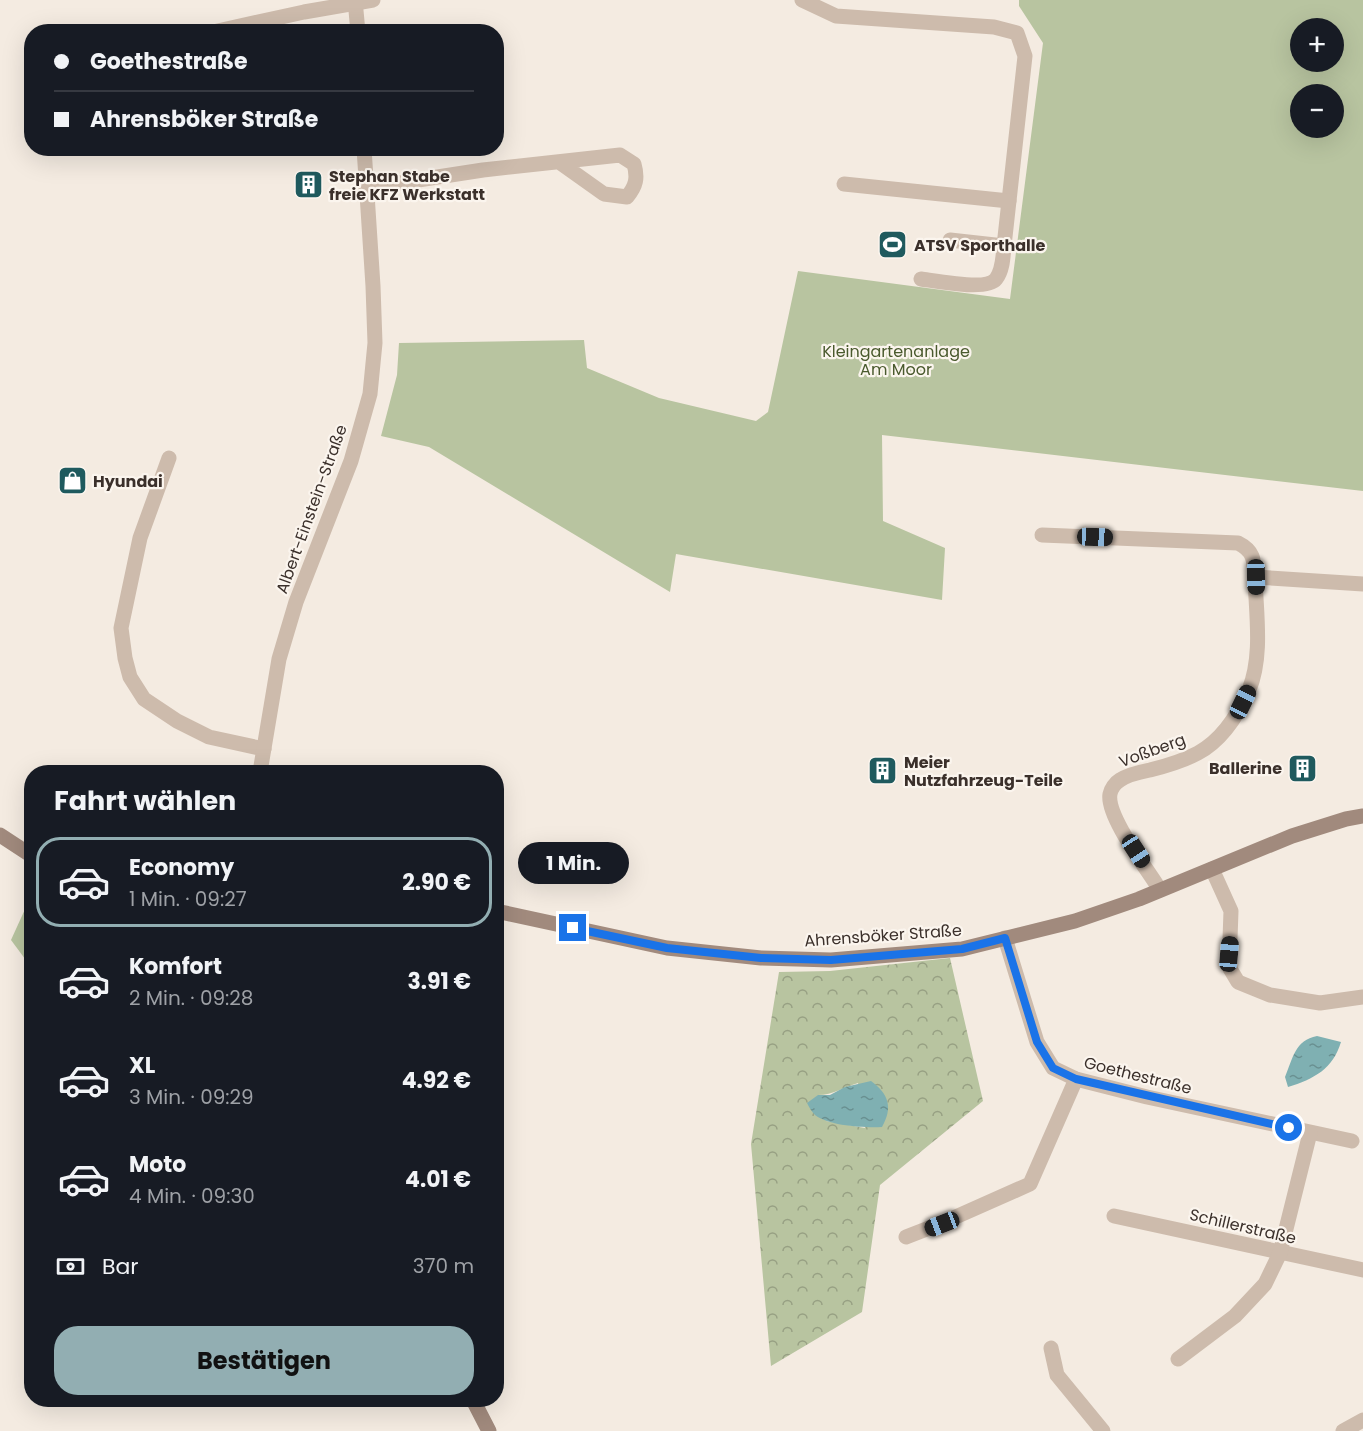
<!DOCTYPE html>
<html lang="de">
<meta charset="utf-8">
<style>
body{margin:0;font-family:Poppins,sans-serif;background:#20242c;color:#f1f3f6;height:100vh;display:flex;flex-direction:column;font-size:22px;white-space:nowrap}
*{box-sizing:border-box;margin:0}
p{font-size:20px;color:#9ea1a6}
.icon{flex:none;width:33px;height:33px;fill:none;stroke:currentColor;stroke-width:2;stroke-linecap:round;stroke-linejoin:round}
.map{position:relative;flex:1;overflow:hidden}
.sheet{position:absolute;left:24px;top:765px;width:480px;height:642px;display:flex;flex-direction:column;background:#171b24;border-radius:24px;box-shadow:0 6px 24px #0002}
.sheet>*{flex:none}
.banner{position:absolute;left:24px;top:24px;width:480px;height:132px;border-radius:24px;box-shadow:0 6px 24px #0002;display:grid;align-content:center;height:132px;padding:0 30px;background:#171b24}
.fabs{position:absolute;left:1290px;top:18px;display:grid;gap:12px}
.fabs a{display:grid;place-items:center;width:54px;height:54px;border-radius:50%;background:#171b24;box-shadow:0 6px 24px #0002;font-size:30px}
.end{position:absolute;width:27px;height:27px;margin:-14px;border:8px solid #1a73e8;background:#fff;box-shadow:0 0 0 3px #fff}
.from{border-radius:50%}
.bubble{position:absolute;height:42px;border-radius:21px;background:#171b24;box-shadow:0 6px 24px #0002;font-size:20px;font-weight:700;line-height:42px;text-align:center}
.car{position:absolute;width:18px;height:36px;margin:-18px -9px;border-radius:8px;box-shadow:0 0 4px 2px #0007;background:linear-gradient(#222 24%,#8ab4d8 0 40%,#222 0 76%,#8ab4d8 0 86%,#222 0)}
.banner b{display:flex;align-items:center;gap:21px;height:57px;font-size:22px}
.banner b+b{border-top:2px solid #363941}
.banner i{width:15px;height:15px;background:#f1f3f6}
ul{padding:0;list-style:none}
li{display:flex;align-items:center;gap:18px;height:90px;margin:0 12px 9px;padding:0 18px;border:3px solid transparent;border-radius:24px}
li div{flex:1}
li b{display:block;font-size:22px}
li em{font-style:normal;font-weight:700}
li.current{border-color:#92aeb2}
li>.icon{width:54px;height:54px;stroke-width:1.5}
h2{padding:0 30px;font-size:27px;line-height:72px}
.pay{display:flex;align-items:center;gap:15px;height:66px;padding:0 30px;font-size:22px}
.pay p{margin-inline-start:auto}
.cta{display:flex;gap:12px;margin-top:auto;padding:12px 30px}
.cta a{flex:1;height:69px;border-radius:24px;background:#92aeb2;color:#111;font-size:24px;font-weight:700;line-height:69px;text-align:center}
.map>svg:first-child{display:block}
</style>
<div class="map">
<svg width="1363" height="1431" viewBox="0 0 1363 1431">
<defs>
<pattern id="forest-crowns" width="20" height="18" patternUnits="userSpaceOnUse" patternTransform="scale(1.5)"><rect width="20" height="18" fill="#b8c4a0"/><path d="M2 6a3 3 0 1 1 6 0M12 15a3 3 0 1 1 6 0" fill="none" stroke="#97a083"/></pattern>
<pattern id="water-ripples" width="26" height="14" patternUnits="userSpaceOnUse" patternTransform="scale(1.5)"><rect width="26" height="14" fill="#7fb0b2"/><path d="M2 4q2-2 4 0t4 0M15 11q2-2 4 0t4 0" fill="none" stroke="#699091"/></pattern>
</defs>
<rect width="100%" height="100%" fill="#f4ebe1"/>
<g fill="#b8c4a0" fill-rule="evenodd">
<path d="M 1019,0 L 1363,0 L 1363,491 L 882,435 L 883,521 L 945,548 L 942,600 L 676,554 L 670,592 L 429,447 L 381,436 L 397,375 L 399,343 L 584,340 L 587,368 L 659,398 L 756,421 L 768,412 L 798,271 L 1010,299 L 1043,43 L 1019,6 ZM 1300,28 L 1334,28 L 1334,62 L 1300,62 ZM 1300,94 L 1334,94 L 1334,128 L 1300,128 Z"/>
<path d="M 31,896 L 31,967 L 11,940 Z"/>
</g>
<path fill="url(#forest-crowns)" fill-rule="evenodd" d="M 950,958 L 983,1101 L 880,1185 L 862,1312 L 771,1366 L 751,1144 L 779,972 L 830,971 ZM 858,1083 L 865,1128 L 826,1121 L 818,1095 C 833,1095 844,1087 858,1083 Z"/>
<g fill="url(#water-ripples)">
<path d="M 1317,1036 L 1341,1042 C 1333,1069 1314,1079 1288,1087 L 1285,1077 C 1293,1058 1295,1040 1317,1036 Z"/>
<path d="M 871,1081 C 889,1094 893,1108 882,1127 C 865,1128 829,1126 815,1115 C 812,1112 809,1107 807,1103 L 818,1095 L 830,1095 L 845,1087 Z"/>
</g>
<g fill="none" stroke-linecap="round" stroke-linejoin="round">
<g stroke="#cdbbac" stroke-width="15">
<path d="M 355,0 L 358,32"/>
<path d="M 802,0 L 836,16 L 994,27 L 1017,33 L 1025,56 L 1004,246 C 1003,256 1003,270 996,279 C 987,291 936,281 921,279"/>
<path d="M 213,32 L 304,12 L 373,0"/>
<path d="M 844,184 L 1009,201"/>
<path d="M 366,188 L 483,170 L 620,155 L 634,164 C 638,178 636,186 627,197 L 604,194 L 559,162"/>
<path d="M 950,240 L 1004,246"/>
<path d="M 169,458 L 140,538 L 121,628 L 125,658 L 130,677 L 144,699 L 177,721 L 209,737 L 264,749"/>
<path d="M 1042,535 L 1238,543 C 1254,551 1254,560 1255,577"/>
<path d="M 260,772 L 279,659 L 296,602 L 351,461 L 370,394 L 375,343 L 373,286 L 364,148"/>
<path d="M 1212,869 L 1231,911 L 1229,967 L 1238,982 L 1270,995 L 1320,1003 L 1363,997"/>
<path d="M 1160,890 C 1148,870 1106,816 1110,794 C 1111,789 1115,783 1120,780 C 1129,774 1140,772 1150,770 C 1166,766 1183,761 1198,753 C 1222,740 1238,715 1249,690 C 1263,655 1256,614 1255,577 L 1363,584"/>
<path d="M 1005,938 L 1037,1042 L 1053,1068 L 1076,1079 L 1147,1097 L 1352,1141"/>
<path d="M 1114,1216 L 1363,1270"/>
<path d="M 906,1237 L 942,1223 L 1030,1184 L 1076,1079"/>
<path d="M 1051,1348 L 1057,1375 L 1103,1431"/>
<path d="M 1178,1359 L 1235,1316 L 1265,1284 L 1280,1253 L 1310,1133"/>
<path d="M 1343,1431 L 1363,1420"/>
</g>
<g stroke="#a18a7d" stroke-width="15">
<path d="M 0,835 L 32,856"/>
<path d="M 496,911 L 667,948 L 761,958 L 831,960 L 962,949 L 1075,921 L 1139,899 L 1292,836 L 1346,819 L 1363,816"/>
<path d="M 473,1400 L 489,1431"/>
</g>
</g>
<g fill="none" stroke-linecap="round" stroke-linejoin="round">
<path stroke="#1a73e8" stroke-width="8" d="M 573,928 L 667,948 L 761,958 L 831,960 L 962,949 L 1005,938 L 1037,1042 L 1053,1068 L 1076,1079 L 1289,1128"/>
</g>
<defs>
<symbol id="building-square" viewBox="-11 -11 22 22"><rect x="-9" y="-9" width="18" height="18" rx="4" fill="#1f5a5e" stroke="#fbf5ee"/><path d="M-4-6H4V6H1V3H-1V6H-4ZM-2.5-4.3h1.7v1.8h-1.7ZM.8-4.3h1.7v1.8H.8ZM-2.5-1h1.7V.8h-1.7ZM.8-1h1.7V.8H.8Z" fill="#fff"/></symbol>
<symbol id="stadium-square" viewBox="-11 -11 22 22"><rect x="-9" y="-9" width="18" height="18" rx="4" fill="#1f5a5e" stroke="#fbf5ee"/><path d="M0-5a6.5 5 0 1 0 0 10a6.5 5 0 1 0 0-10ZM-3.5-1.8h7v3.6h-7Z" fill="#fff"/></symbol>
<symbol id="shop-square" viewBox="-11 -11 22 22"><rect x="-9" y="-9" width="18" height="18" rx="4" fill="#1f5a5e" stroke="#fbf5ee"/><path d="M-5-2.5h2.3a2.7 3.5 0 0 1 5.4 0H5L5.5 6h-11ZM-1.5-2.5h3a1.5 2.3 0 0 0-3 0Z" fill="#fff"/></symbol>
</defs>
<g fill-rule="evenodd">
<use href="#building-square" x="292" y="168" width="33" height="33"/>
<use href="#stadium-square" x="876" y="228" width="33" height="33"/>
<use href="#shop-square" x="56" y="464" width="33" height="33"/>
<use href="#building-square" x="1286" y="752" width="33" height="33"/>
<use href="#building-square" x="866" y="754" width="33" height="33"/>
</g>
<g text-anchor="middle" stroke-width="4.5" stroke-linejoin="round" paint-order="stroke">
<g font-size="16" font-weight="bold" fill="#3b302b" stroke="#fbf5ee" text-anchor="start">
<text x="329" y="182">Stephan Stabe<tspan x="329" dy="18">freie KFZ Werkstatt</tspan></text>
<text x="914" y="251">ATSV Sporthalle</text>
<text x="93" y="487">Hyundai</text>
<text x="904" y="768">Meier<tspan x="904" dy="18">Nutzfahrzeug-Teile</tspan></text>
<text x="1282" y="774" text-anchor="end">Ballerine</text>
</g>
<g font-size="16" fill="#4a5a2e" stroke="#fbf5ee">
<text x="896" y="357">Kleingartenanlage<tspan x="896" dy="18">Am Moor</tspan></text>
</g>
<g font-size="16" fill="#3b302b" stroke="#fbf5ee">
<text transform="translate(311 509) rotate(-70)" y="6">Albert-Einstein-Straße</text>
<text transform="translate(1152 750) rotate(-20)" y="6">Voßberg</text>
<text transform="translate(883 935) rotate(-4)" y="6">Ahrensböker Straße</text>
<text transform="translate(1138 1075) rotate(14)" y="6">Goethestraße</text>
<text transform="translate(1243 1226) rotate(13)" y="6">Schillerstraße</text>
</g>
</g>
</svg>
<div class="fabs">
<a>+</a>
<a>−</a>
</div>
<i class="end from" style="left:1289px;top:1128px"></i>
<i class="end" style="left:573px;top:928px"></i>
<div class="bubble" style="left:518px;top:842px;width:111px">1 Min.</div>
<i class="car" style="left:1095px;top:537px;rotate:92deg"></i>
<i class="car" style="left:1256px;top:577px;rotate:179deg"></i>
<i class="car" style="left:1243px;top:702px;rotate:26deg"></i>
<i class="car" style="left:1136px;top:851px;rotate:147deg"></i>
<i class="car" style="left:1229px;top:954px;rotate:5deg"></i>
<i class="car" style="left:942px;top:1224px;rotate:249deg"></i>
<div class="banner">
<b><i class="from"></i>Goethestraße</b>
<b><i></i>Ahrensböker Straße</b>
</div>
<section class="sheet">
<h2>Fahrt wählen</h2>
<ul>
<li class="current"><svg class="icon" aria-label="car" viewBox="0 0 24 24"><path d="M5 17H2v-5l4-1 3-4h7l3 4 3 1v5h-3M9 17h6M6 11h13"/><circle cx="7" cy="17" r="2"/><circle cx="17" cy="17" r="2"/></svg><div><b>Economy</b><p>1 Min. · 09:27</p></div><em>2.90 €</em></li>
<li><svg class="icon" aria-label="car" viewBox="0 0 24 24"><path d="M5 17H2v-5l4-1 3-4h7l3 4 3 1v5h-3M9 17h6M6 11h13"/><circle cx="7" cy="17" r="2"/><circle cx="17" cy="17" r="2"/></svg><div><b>Komfort</b><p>2 Min. · 09:28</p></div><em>3.91 €</em></li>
<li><svg class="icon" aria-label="car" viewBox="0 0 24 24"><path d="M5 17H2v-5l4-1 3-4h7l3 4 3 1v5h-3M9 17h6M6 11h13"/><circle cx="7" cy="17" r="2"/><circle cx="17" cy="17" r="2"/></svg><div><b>XL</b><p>3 Min. · 09:29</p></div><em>4.92 €</em></li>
<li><svg class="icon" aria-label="car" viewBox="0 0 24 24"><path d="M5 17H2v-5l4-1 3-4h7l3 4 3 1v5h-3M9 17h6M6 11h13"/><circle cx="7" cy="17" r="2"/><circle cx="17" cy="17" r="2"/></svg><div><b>Moto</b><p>4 Min. · 09:30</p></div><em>4.01 €</em></li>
</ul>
<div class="pay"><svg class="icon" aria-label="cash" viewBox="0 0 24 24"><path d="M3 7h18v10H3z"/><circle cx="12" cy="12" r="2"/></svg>Bar<p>370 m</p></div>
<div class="cta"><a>Bestätigen</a></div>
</section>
</div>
